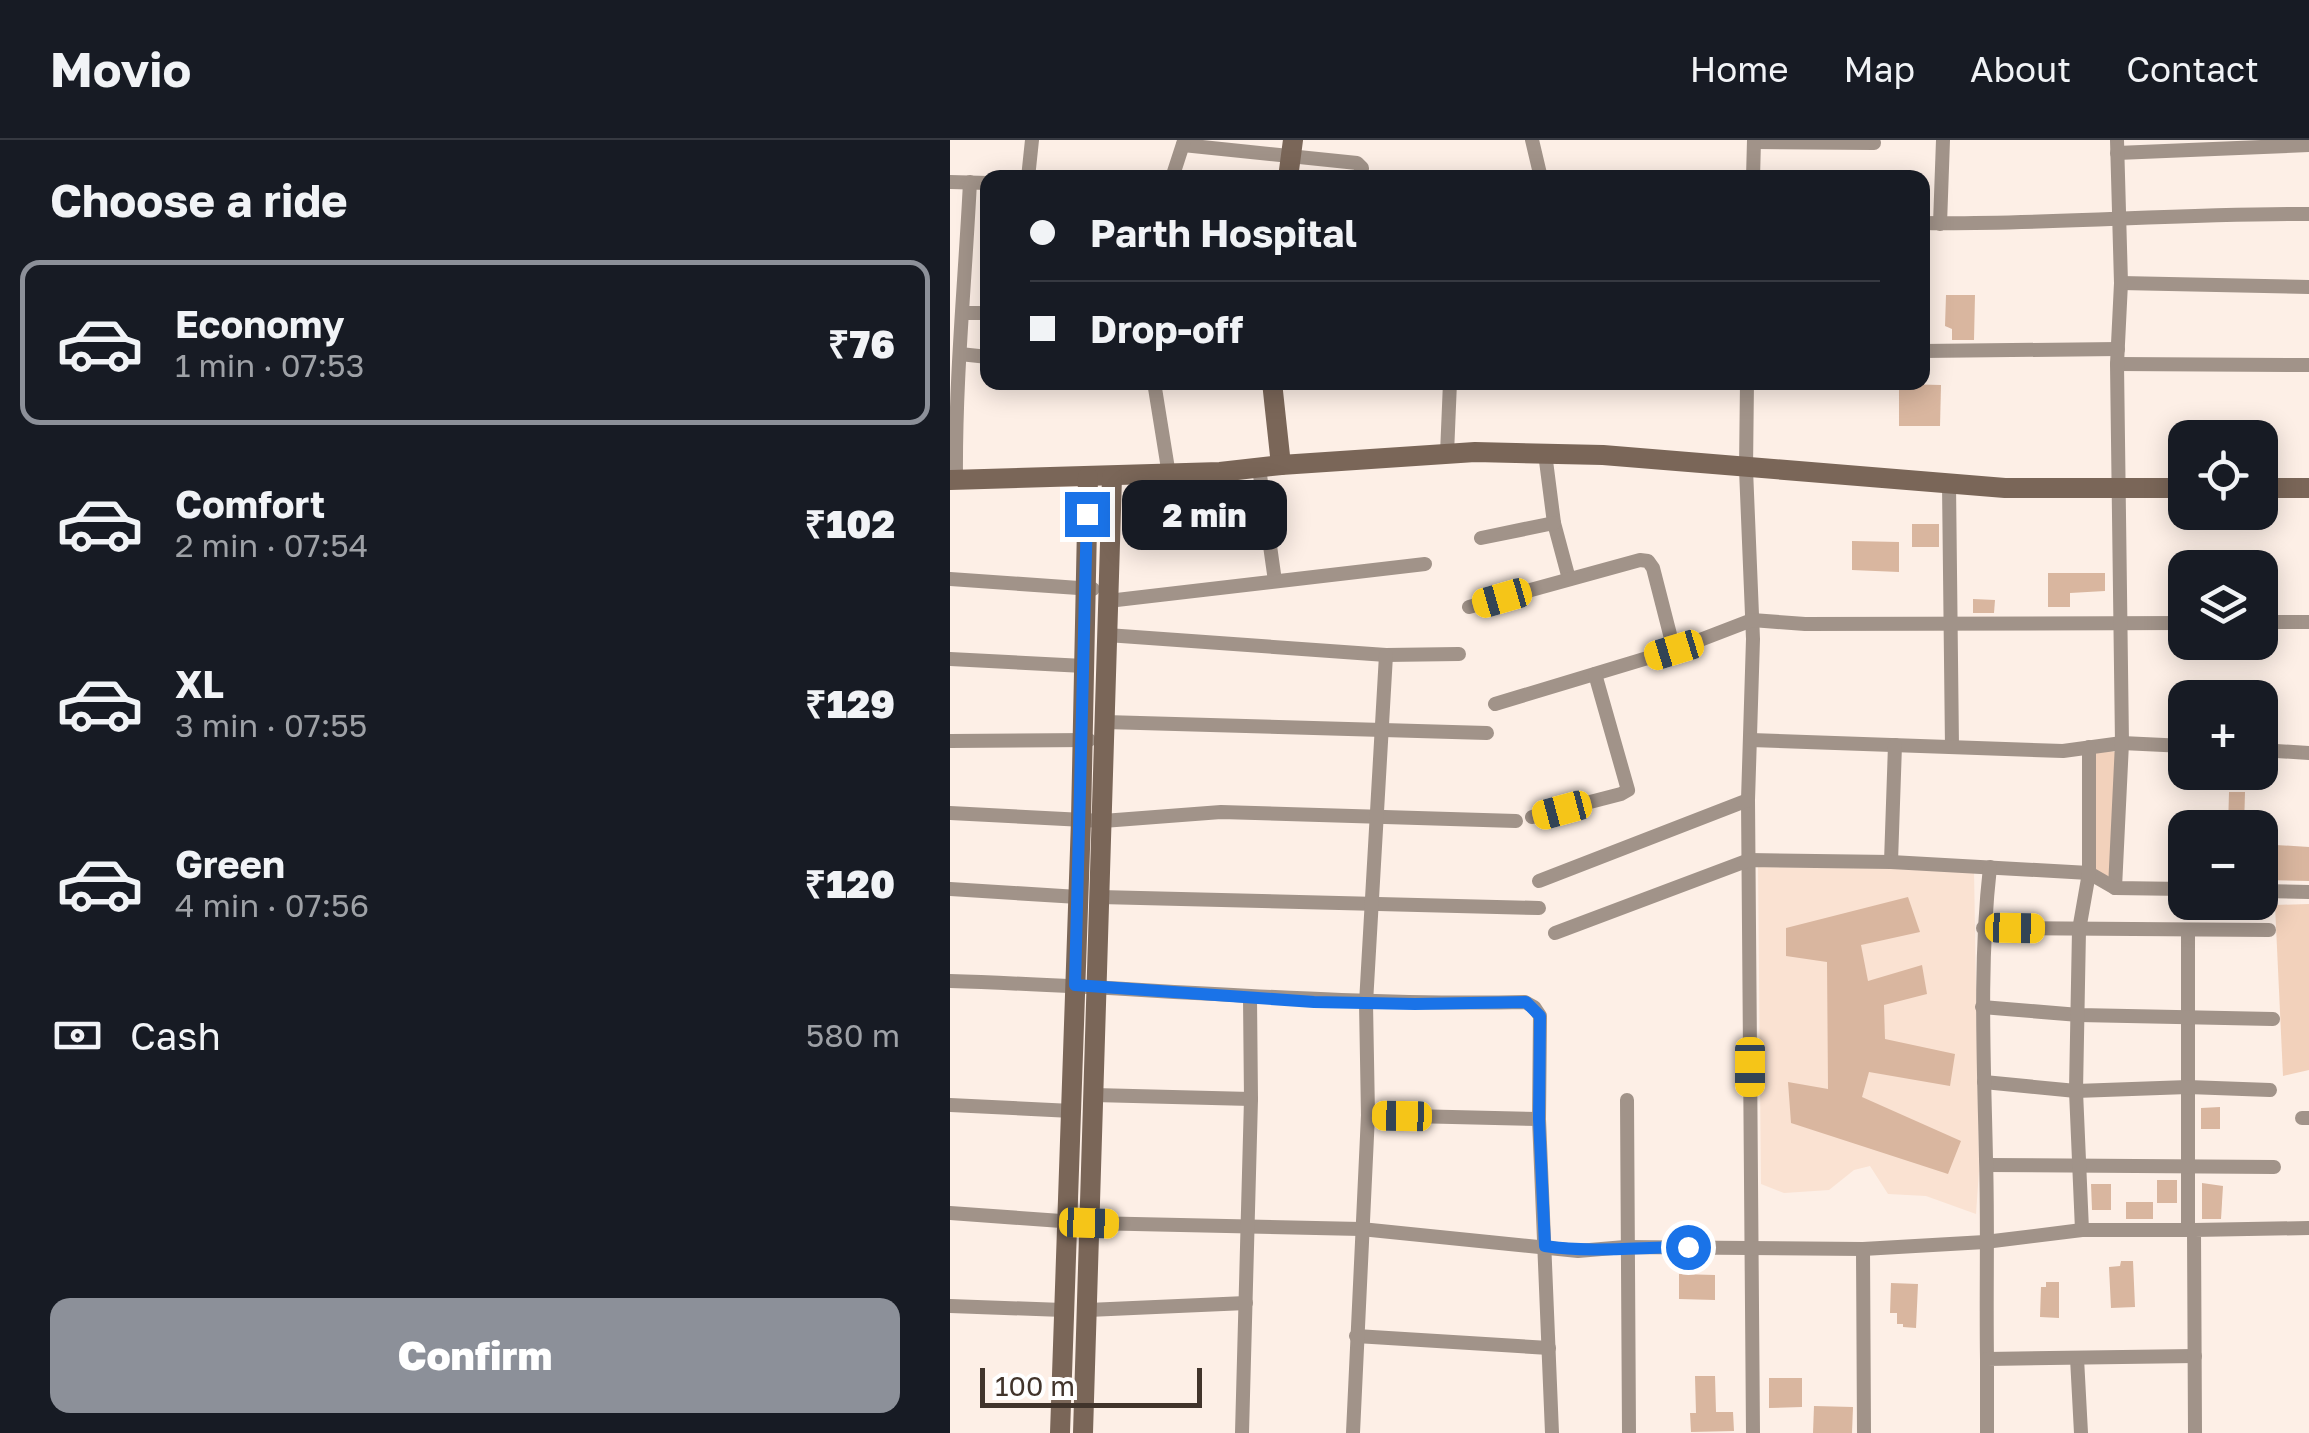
<!DOCTYPE html>
<meta charset="utf-8">
<style>
body{margin:0;font-family:"Golos Text",sans-serif;background:#20242c;color:#f1f3f6;height:100vh;display:flex;flex-direction:column;font-size:38px;white-space:nowrap}
*{box-sizing:border-box;margin:0}
p{font-size:32px;color:#9ea1a6}
.icon{flex:none;width:55px;height:55px;fill:none;stroke:currentColor;stroke-width:2;stroke-linecap:round;stroke-linejoin:round}
.map{position:relative;flex:1;overflow:hidden}
.panel{display:flex;flex-direction:column;background:#171b24;width:950px}
.panel>*{flex:none}
.hud{position:absolute;left:30px;top:30px;width:950px;height:220px;border-radius:20px;box-shadow:0 5px 25px #0003;display:grid;align-content:center;height:220px;padding:0 50px;background:#171b24}
.fabs{position:absolute;left:1218px;top:280px;display:grid;gap:20px}
.fabs a{display:grid;place-items:center;width:110px;height:110px;border-radius:20px;background:#171b24;box-shadow:0 5px 25px #0003;font-size:50px}
.scale{position:absolute;left:30px;bottom:25px;width:222px;box-sizing:border-box;padding-left:10px;border:5px solid #41342b;border-top:0;font-size:28px;line-height:35px;white-space:nowrap;color:#41342b;-webkit-text-stroke:8px #fff;paint-order:stroke}
.end{position:absolute;width:45px;height:45px;margin:-22px;border:12px solid #1a73e8;background:#fff;box-shadow:0 0 0 5px #fff}
.from{border-radius:50%}
.bubble{position:absolute;height:70px;border-radius:20px;background:#171b24;box-shadow:0 5px 25px #0003;font-size:32px;font-weight:800;line-height:70px;text-align:center}
.car{position:absolute;width:30px;height:60px;margin:-30px -15px;border-radius:12px;box-shadow:0 0 8px 2px #0007;background:linear-gradient(#f5c518 24%,#345 0 40%,#f5c518 0 76%,#345 0 86%,#f5c518 0)}
.hud b{display:flex;align-items:center;gap:35px;height:95px;font-size:38px}
.hud b+b{border-top:2px solid #363941}
.hud i{width:25px;height:25px;background:#f1f3f6}
ul{padding:0;list-style:none}
li{display:flex;align-items:center;gap:30px;height:165px;margin:0 20px 15px;padding:0 30px;border:5px solid transparent;border-radius:20px}
li div{flex:1}
li b{display:block;font-size:38px}
li em{font-style:normal;font-weight:800}
li.current{border-color:#8c9099}
li>.icon{width:90px;height:90px;stroke-width:1.5}
h2{padding:0 50px;font-size:45px;line-height:120px}
.pay{display:flex;align-items:center;gap:25px;height:110px;padding:0 50px;font-size:38px}
.pay p{margin-inline-start:auto}
.action{display:flex;gap:20px;margin-top:auto;padding:20px 50px}
.action a{flex:1;height:115px;border-radius:20px;background:#8c9099;color:#fff;font-size:40px;font-weight:800;line-height:115px;text-align:center}
header{display:flex;align-items:center;gap:60px;box-sizing:border-box;height:140px;padding:0 50px;background:#171b24;border-bottom:2px solid #363941}
header strong{font-size:48px}
nav{display:flex;gap:55px;margin-inline-start:auto;font-size:35px}
main{display:flex;flex:1;min-height:0}
.map>svg:first-child{display:block}
</style>
<header>
<strong>Movio</strong>
<nav><a>Home</a><a>Map</a><a>About</a><a>Contact</a></nav>
</header>
<main>
<section class="panel">
<h2>Choose a ride</h2>
<ul>
<li class="current"><svg class="icon" aria-label="car" viewBox="0 0 24 24"><path d="M5 17H2v-5l4-1 3-4h7l3 4 3 1v5h-3M9 17h6M6 11h13"/><circle cx="7" cy="17" r="2"/><circle cx="17" cy="17" r="2"/></svg><div><b>Economy</b><p>1 min · 07:53</p></div><em>₹76</em></li>
<li><svg class="icon" aria-label="car" viewBox="0 0 24 24"><path d="M5 17H2v-5l4-1 3-4h7l3 4 3 1v5h-3M9 17h6M6 11h13"/><circle cx="7" cy="17" r="2"/><circle cx="17" cy="17" r="2"/></svg><div><b>Comfort</b><p>2 min · 07:54</p></div><em>₹102</em></li>
<li><svg class="icon" aria-label="car" viewBox="0 0 24 24"><path d="M5 17H2v-5l4-1 3-4h7l3 4 3 1v5h-3M9 17h6M6 11h13"/><circle cx="7" cy="17" r="2"/><circle cx="17" cy="17" r="2"/></svg><div><b>XL</b><p>3 min · 07:55</p></div><em>₹129</em></li>
<li><svg class="icon" aria-label="car" viewBox="0 0 24 24"><path d="M5 17H2v-5l4-1 3-4h7l3 4 3 1v5h-3M9 17h6M6 11h13"/><circle cx="7" cy="17" r="2"/><circle cx="17" cy="17" r="2"/></svg><div><b>Green</b><p>4 min · 07:56</p></div><em>₹120</em></li>
</ul>
<div class="pay"><svg class="icon" aria-label="cash" viewBox="0 0 24 24"><path d="M3 7h18v10H3z"/><circle cx="12" cy="12" r="2"/></svg>Cash<p>580 m</p></div>
<div class="action"><a>Confirm</a></div>
</section>
<div class="map">
<svg width="1359" height="1293" viewBox="0 0 1359 1293">
<rect width="100%" height="100%" fill="#fdefe6"/>
<path fill="#fae2d2" d="M 808,727 L 1024,729 L 1029,1031 L 1026,1074 L 976,1056 L 938,1054 L 920,1026 L 904,1030 L 879,1050 L 834,1053 L 811,1044 Z"/>
<g fill="#f2d1bb">
<path d="M 1139,607 L 1172,613 L 1166,739 L 1139,733 Z"/>
<path d="M 1359,764 L 1359,930 L 1333,936 L 1325,765 Z"/>
</g>
<g fill="#d9b69f">
<path d="M 996,155 L 1025,155 L 1024,200 L 1002,200 L 1002,189 L 995,186 Z"/>
<path d="M 949,244 L 991,245 L 990,286 L 949,286 Z"/>
<rect x="962" y="384" width="27" height="23"/>
<path d="M 902,401 L 949,402 L 949,432 L 902,430 Z"/>
<path d="M 1098,433 L 1155,433 L 1155,451 L 1120,453 L 1120,467 L 1098,467 Z"/>
<path d="M 1023,459 L 1045,460 L 1044,473 L 1023,473 Z"/>
<path d="M 1279,652 L 1295,652 L 1294,688 L 1278,688 Z"/>
<path d="M 1310,704 L 1359,707 L 1359,741 L 1310,740 Z"/>
<path d="M 958,757 L 970,792 L 911,805 L 918,841 L 972,825 L 977,854 L 934,865 L 935,899 L 1005,914 L 1000,946 L 919,932 L 912,957 L 1011,1001 L 998,1034 L 841,983 L 838,942 L 878,949 L 877,822 L 836,816 L 836,788 Z"/>
<path d="M 1270,967 L 1270,989 L 1251,989 L 1251,968 Z"/>
<rect x="1207" y="1040" width="20" height="23"/>
<path d="M 1252,1043 L 1273,1046 L 1271,1079 L 1252,1079 Z"/>
<path d="M 1141,1044 L 1161,1044 L 1161,1070 L 1142,1070 Z"/>
<rect x="1176" y="1062" width="27" height="17"/>
<path d="M 1171,1121 L 1183,1121 L 1185,1167 L 1161,1168 L 1159,1127 L 1170,1126 Z"/>
<path d="M 729,1134 L 765,1135 L 765,1160 L 729,1159 Z"/>
<path d="M 1096,1142 L 1109,1142 L 1109,1178 L 1090,1177 L 1091,1147 L 1096,1147 Z"/>
<path d="M 941,1143 L 968,1144 L 966,1188 L 953,1187 L 953,1184 L 947,1184 L 947,1173 L 940,1173 Z"/>
<path d="M 745,1236 L 765,1236 L 766,1272 L 783,1272 L 784,1291 L 741,1292 L 740,1273 L 746,1273 Z"/>
<path d="M 819,1238 L 852,1238 L 852,1267 L 819,1268 Z"/>
<path d="M 864,1266 L 903,1267 L 902,1293 L 863,1293 Z"/>
</g>
<g fill="none" stroke-linecap="round" stroke-linejoin="round">
<g stroke="#a19389" stroke-width="14">
<path d="M 582,0 L 591,38"/>
<path d="M 804,2 L 924,3"/>
<path d="M 233,5 L 407,23 L 412,28 L 411,38"/>
<path d="M 1167,13 L 1359,5"/>
<path d="M 78,38 L 82,0"/>
<path d="M 222,38 L 234,1"/>
<path d="M 803,38 L 804,0"/>
<path d="M 0,42 L 38,43"/>
<path d="M 972,83 C 1101,85 1230,73 1359,74"/>
<path d="M 990,84 L 993,0"/>
<path d="M 1171,143 L 1359,147"/>
<path d="M 14,173 L 38,173"/>
<path d="M 972,211 L 1168,209"/>
<path d="M 10,214 L 38,217"/>
<path d="M 1167,224 L 1359,225"/>
<path d="M 204,242 L 219,335"/>
<path d="M 797,242 L 796,329 L 803,499 L 798,660 L 803,1293"/>
<path d="M 595,313 L 604,383 L 619,439"/>
<path d="M 497,314 L 500,242"/>
<path d="M 309,328 L 325,441"/>
<path d="M 6,340 C 5,241 15,142 20,42"/>
<path d="M 999,344 L 1002,607"/>
<path d="M 531,398 L 604,383"/>
<path d="M 0,439 L 143,449"/>
<path d="M 158,461 L 475,424"/>
<path d="M 519,467 L 690,420 L 698,421 L 703,428 L 724,510"/>
<path d="M 1310,482 L 1359,482"/>
<path d="M 157,495 L 436,515 L 509,514"/>
<path d="M 0,519 L 134,526"/>
<path d="M 545,564 L 724,510 L 802,480 L 855,484 L 1235,483"/>
<path d="M 155,582 L 537,593"/>
<path d="M 801,600 L 1113,611 L 1172,603 L 1235,606"/>
<path d="M 0,601 L 139,600"/>
<path d="M 1310,610 L 1359,613"/>
<path d="M 0,673 L 153,681 L 271,672 L 566,681"/>
<path d="M 582,677 L 671,654 L 678,650 L 645,534"/>
<path d="M 941,722 L 945,605"/>
<path d="M 589,741 L 798,660"/>
<path d="M 1165,748 L 1172,603 L 1167,224 L 1171,143 L 1167,0"/>
<path d="M 0,749 L 128,757"/>
<path d="M 1310,751 L 1359,752"/>
<path d="M 150,757 L 589,768"/>
<path d="M 1033,788 L 1319,790"/>
<path d="M 1238,790 L 1238,1090"/>
<path d="M 605,793 L 799,720 L 941,722 L 1139,733 L 1165,748 L 1235,749"/>
<path d="M 0,841 C 192,847 383,866 575,862 L 584,867 L 590,876 L 589,979 L 602,1293"/>
<path d="M 1032,867 L 1129,875 L 1323,879"/>
<path d="M 1034,942 L 1126,951 L 1238,947 L 1320,950"/>
<path d="M 144,955 L 301,959"/>
<path d="M 677,960 L 679,1293"/>
<path d="M 0,965 L 122,971"/>
<path d="M 418,975 L 589,979"/>
<path d="M 1352,978 L 1359,978"/>
<path d="M 1037,1025 L 1324,1027"/>
<path d="M 0,1073 L 139,1083 L 411,1089 L 628,1111 L 675,1107 L 913,1109 L 1035,1102 L 1132,1090 L 1244,1090"/>
<path d="M 1132,1090 L 1126,951 L 1129,790 L 1139,733 L 1139,607"/>
<path d="M 913,1109 L 914,1293"/>
<path d="M 0,1166 L 113,1170"/>
<path d="M 138,1170 L 296,1163"/>
<path d="M 406,1196 L 599,1208"/>
<path d="M 1127,1218 L 1131,1293"/>
<path d="M 1037,1219 C 1036,1153 1038,1086 1036,1019 C 1034,921 1029,825 1040,727"/>
<path d="M 292,1293 L 301,959 L 300,858"/>
<path d="M 403,1293 L 418,975 L 416,863 L 436,515"/>
<path d="M 1037,1293 L 1037,1219 L 1245,1216"/>
<path d="M 1245,1293 L 1244,1090 L 1359,1088"/>
</g>
<g stroke="#7a6658" stroke-width="20">
<path d="M 338,38 L 343,0"/>
<path d="M 322,242 L 331,325"/>
<path d="M 0,340 L 270,332 L 331,325 L 525,312 L 653,315 L 1055,348 L 1235,348"/>
<path d="M 1310,348 L 1359,348"/>
<path d="M 110,1293 L 131,680 L 138,337"/>
<path d="M 133,1293 L 162,337"/>
</g>
</g>
<g fill="none" stroke-linecap="round" stroke-linejoin="round">
<path stroke="#1a73e8" stroke-width="12" d="M 137,374 L 125,845 L 364,862 L 465,864 L 576,862 L 590,876 L 589,979 L 595,1106 C 642,1113 690,1107 738,1107"/>
</g>
</svg>
<div class="fabs">
<a><svg class="icon" aria-label="locate" viewBox="0 0 24 24"><circle cx="12" cy="12" r="6"/><path d="M12 2v4M12 18v4M2 12h4M18 12h4"/></svg></a>
<a><svg class="icon" aria-label="layers" viewBox="0 0 24 24"><path d="M12 4l9 5-9 5-9-5zM3 14l9 5 9-5"/></svg></a>
<a>+</a>
<a>−</a>
</div>
<div class="scale">100 m</div>
<i class="end from" style="left:738px;top:1107px"></i>
<i class="end" style="left:137px;top:374px"></i>
<div class="bubble" style="left:172px;top:340px;width:165px">2 min</div>
<i class="car" style="left:552px;top:458px;rotate:254deg"></i>
<i class="car" style="left:724px;top:510px;rotate:253deg"></i>
<i class="car" style="left:612px;top:670px;rotate:255deg"></i>
<i class="car" style="left:1065px;top:788px;rotate:91deg"></i>
<i class="car" style="left:800px;top:927px;rotate:180deg"></i>
<i class="car" style="left:452px;top:976px;rotate:271deg"></i>
<i class="car" style="left:139px;top:1083px;rotate:92deg"></i>
<div class="hud">
<b><i class="from"></i>Parth Hospital</b>
<b><i></i>Drop-off</b>
</div>
</div>
</main>
